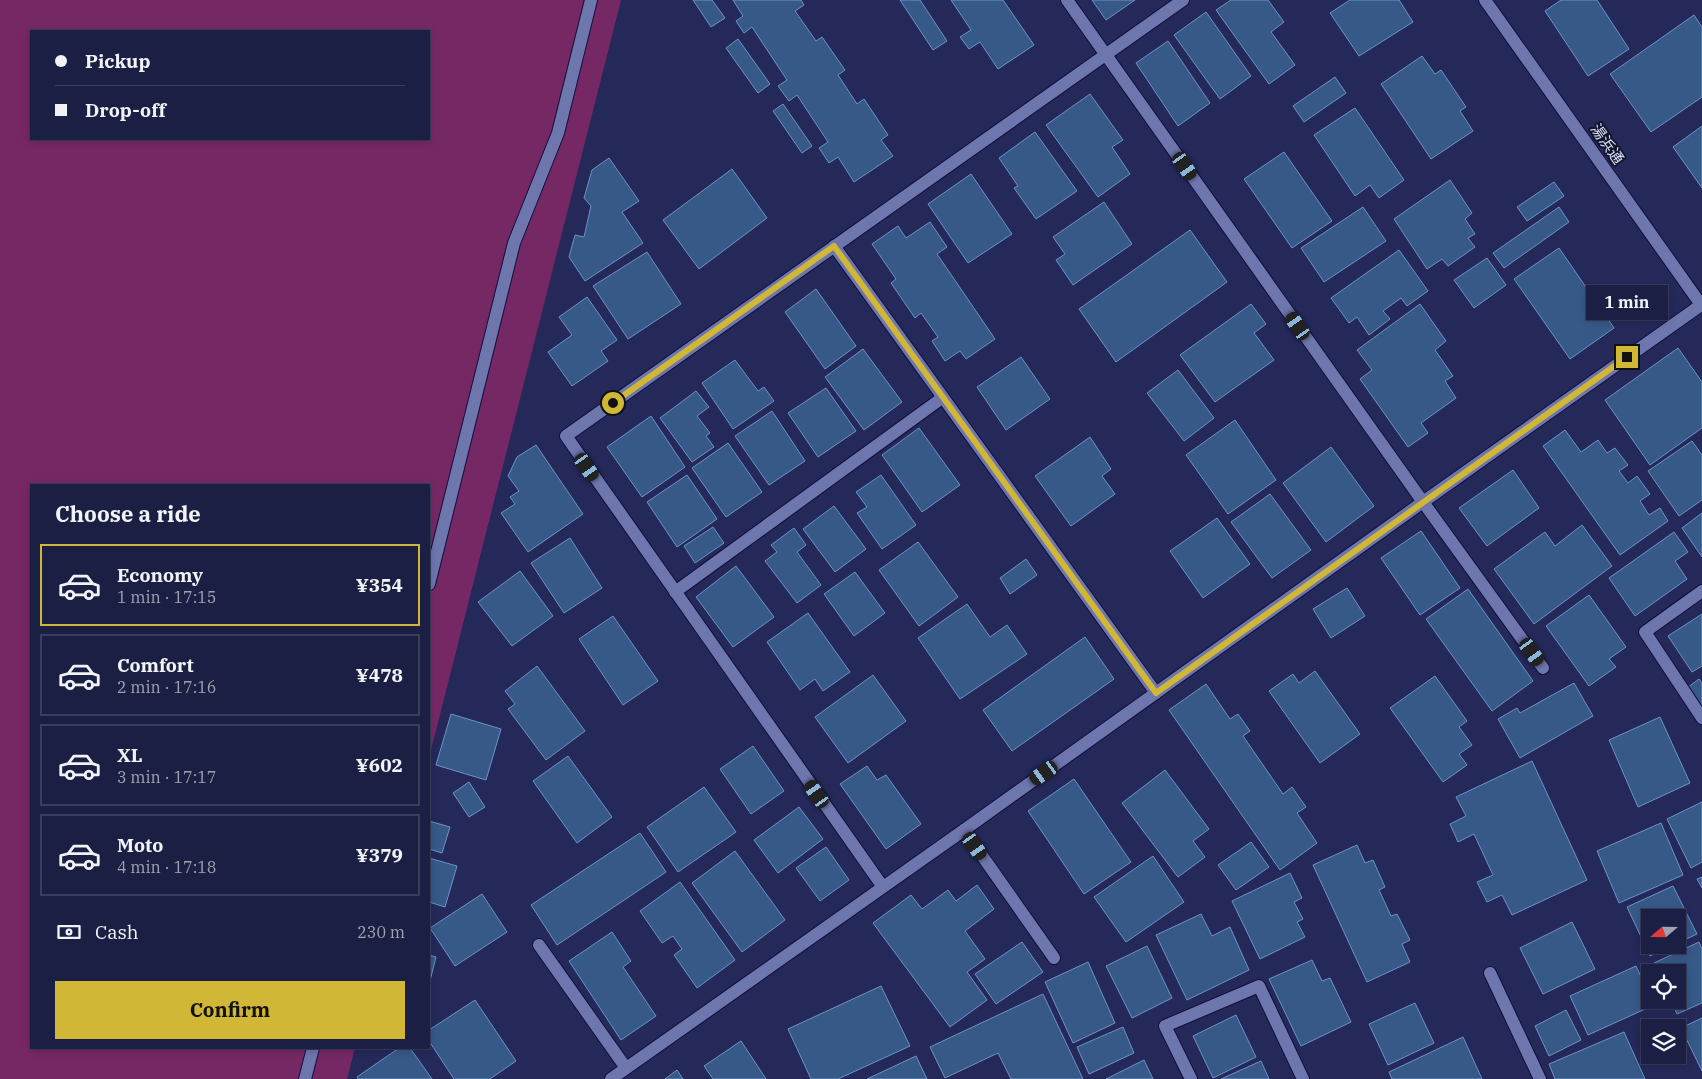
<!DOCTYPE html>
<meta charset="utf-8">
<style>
body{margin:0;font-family:"IBM Plex Serif","Noto Sans JP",serif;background:#25274b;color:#f1f3f6;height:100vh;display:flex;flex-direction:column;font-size:19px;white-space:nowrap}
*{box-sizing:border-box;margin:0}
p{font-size:16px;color:#a0a2b2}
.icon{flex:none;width:28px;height:28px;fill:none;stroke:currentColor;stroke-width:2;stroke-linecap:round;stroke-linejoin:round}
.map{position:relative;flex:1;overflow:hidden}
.details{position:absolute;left:30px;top:484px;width:400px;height:565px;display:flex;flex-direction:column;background:#1c1f44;border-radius:0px;box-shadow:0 2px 8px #0003,0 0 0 1px #3a3d5d}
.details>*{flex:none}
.guide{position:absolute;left:30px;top:30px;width:400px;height:110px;border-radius:0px;box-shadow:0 2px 8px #0003,0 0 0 1px #3a3d5d;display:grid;align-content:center;height:110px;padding:0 25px;background:#1c1f44}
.needle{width:32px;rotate:250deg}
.controls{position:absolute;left:1641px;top:909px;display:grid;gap:10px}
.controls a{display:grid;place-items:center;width:45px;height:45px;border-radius:0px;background:#1c1f44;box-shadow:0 2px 8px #0003,0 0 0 1px #3a3d5d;font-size:25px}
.end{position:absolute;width:22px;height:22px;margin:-11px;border:6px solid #d1b736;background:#111;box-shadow:0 0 0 2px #111}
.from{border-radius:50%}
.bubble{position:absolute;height:35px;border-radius:0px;background:#1c1f44;box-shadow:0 2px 8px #0003,0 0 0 1px #3a3d5d;font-size:16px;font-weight:700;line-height:35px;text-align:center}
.car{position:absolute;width:15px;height:30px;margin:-15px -8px;border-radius:6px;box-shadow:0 0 4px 1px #0007;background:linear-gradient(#222 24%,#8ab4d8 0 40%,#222 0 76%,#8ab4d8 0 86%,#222 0)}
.guide b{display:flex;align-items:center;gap:18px;height:48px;font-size:19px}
.guide b+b{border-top:1px solid #3a3d5d}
.guide i{width:12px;height:12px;background:#f1f3f6}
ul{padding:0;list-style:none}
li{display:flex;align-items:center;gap:15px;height:82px;margin:0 10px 8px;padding:0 15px;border:2px solid #3a3d5d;border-radius:0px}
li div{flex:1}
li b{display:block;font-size:19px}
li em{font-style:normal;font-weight:700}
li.active{border-color:#d1b736}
li>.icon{width:45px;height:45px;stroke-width:1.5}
h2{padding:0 25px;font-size:22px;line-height:60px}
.pay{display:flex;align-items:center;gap:12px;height:55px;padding:0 25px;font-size:19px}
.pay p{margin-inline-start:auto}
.primary-button{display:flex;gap:10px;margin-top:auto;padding:10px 25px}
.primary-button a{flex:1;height:58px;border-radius:0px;background:#d1b736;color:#111;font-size:20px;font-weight:700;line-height:58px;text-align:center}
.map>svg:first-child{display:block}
</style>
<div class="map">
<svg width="1702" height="1079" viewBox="0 0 1702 1079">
<rect width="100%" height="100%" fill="#25295a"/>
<path fill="#762865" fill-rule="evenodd" d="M 0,0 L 621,0 L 429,758 L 429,485 L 31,485 L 31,1048 L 355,1048 L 347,1079 L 0,1079 ZM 31,31 L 429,31 L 429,139 L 31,139 Z"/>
<g fill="#375988" stroke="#6e92c6">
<path d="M 693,0 L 712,0 L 725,18 L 711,27 Z"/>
<path d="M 733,0 L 801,0 L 804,5 L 795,11 L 816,41 L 822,37 L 845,70 L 838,75 L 857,104 L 864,99 L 888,135 L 881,140 L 893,156 L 854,182 L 838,157 L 829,163 L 819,148 L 828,142 L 797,95 L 789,101 L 778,86 L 787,80 L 752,27 L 744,33 L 736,21 L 743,16 Z"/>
<path d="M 900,0 L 920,0 L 947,41 L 933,50 Z"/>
<path d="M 951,0 L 1003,0 L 1034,45 L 998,69 L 980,42 L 969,49 L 960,37 L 971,30 Z"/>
<path d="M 1092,0 L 1135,0 L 1106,20 Z"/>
<path d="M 1231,0 L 1268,0 L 1284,22 L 1271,32 L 1295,65 L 1269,84 L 1216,10 Z"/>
<path d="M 1350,0 L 1399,0 L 1413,22 L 1359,56 L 1330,13 Z"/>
<path d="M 1561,0 L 1597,0 L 1629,49 L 1588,76 L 1545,11 Z"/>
<path d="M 1206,12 L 1251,76 L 1220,99 L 1174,35 Z"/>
<path d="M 1694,15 L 1702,27 L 1702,97 L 1651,132 L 1610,74 Z"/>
<path d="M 738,39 L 770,84 L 758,93 L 726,48 Z"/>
<path d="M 1168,41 L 1210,103 L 1178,126 L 1136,63 Z"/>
<path d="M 1422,56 L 1435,74 L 1441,70 L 1466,107 L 1460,111 L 1473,131 L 1431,159 L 1381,84 Z"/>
<path d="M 1335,77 L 1346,93 L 1304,122 L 1293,106 Z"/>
<path d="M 1090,94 L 1123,140 L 1112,147 L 1130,174 L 1098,197 L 1046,125 Z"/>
<path d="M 783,104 L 812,146 L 802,153 L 773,111 Z"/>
<path d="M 1355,108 L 1404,180 L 1379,198 L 1370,185 L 1355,196 L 1314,135 Z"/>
<path d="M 1702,126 L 1702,188 L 1673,147 Z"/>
<path d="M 1035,132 L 1077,191 L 1036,219 L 1014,188 L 1018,186 L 999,158 Z"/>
<path d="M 1284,152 L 1332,221 L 1292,248 L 1244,179 Z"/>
<path d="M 609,158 L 639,201 L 622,212 L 643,243 L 585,281 L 569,257 L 575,235 L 584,237 L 591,206 L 584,198 L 592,170 Z"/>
<path d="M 732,169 L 767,218 L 699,269 L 663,220 Z"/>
<path d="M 971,174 L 1012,234 L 968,263 L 928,204 Z"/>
<path d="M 1450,180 L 1472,213 L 1465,219 L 1475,234 L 1468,238 L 1475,247 L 1448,266 L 1442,259 L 1427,269 L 1394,219 Z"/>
<path d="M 1554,182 L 1564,196 L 1527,221 L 1517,207 Z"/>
<path d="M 1104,202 L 1132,244 L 1073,285 L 1056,260 L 1065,254 L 1053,237 Z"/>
<path d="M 1363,207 L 1386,241 L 1324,282 L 1301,248 Z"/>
<path d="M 1559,207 L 1569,222 L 1504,268 L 1493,253 Z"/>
<path d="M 930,222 L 947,247 L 937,254 L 995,339 L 966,359 L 960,351 L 945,361 L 932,341 L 938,337 L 921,313 L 915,318 L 891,283 L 896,279 L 872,244 L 898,226 L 906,238 Z"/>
<path d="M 1190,230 L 1227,282 L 1116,362 L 1079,309 Z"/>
<path d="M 1559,248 L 1614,328 L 1570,359 L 1514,279 Z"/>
<path d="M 1399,250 L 1428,291 L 1407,306 L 1401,298 L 1383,311 L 1390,319 L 1369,335 L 1357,317 L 1349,323 L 1331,298 Z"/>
<path d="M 647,252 L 681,304 L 628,339 L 593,286 Z"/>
<path d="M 1487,258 L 1506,285 L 1474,308 L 1454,280 Z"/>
<path d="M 816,289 L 856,346 L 825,369 L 785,312 Z"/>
<path d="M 587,297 L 617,340 L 601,351 L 608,361 L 572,386 L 548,352 L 572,335 L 559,317 Z"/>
<path d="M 1251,304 L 1266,324 L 1254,333 L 1274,360 L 1215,402 L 1180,355 Z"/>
<path d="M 1420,304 L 1446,341 L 1435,350 L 1453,376 L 1445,381 L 1456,398 L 1421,423 L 1428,433 L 1408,447 L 1360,379 L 1372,370 L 1357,350 Z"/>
<path d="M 1678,348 L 1702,382 L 1702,428 L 1650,465 L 1605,400 Z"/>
<path d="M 863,349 L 902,402 L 864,430 L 825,377 Z"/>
<path d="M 1021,357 L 1050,399 L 1006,430 L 977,387 Z"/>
<path d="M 735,360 L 758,391 L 764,387 L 774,401 L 733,429 L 702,383 Z"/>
<path d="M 1178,370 L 1214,418 L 1184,441 L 1147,393 Z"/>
<path d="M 826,388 L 856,431 L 818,457 L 788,413 Z"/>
<path d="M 696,391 L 709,407 L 697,416 L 710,433 L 706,436 L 714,447 L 692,462 L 660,418 Z"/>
<path d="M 772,411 L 805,461 L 769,485 L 735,436 Z"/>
<path d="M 651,416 L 685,467 L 642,497 L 607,447 Z"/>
<path d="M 1235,420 L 1276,480 L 1228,514 L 1186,455 Z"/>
<path d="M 919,428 L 960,485 L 922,512 L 882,455 Z"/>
<path d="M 1565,430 L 1581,452 L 1598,440 L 1607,453 L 1615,448 L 1628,465 L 1619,471 L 1628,483 L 1637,476 L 1650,494 L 1640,501 L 1649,515 L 1660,508 L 1668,521 L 1620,555 L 1543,446 Z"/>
<path d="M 1090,437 L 1111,469 L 1102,476 L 1115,494 L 1071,526 L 1035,476 Z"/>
<path d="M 1692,441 L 1702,455 L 1702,500 L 1679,516 L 1648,471 Z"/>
<path d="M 728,443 L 762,492 L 726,517 L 692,468 Z"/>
<path d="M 536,445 L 583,514 L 528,552 L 501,513 L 515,504 L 510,497 L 519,491 L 508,476 L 517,457 Z"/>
<path d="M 1331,447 L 1374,506 L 1326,542 L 1283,483 Z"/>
<path d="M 1513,470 L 1539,508 L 1487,546 L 1459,508 Z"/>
<path d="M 687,475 L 717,519 L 677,547 L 647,502 Z"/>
<path d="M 881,475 L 916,525 L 882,549 L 857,513 L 867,507 L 856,492 Z"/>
<path d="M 1270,494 L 1311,550 L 1272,578 L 1231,522 Z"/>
<path d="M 834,506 L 866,549 L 835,572 L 803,529 Z"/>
<path d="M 1702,513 L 1702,557 L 1682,528 Z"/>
<path d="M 1217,518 L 1250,564 L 1203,598 L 1170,551 Z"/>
<path d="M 1582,525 L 1612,566 L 1534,624 L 1494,569 L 1545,532 L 1555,546 Z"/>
<path d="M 713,527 L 724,543 L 695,563 L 684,546 Z"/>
<path d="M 794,528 L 806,545 L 797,552 L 821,585 L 797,603 L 765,561 L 777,552 L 771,545 Z"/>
<path d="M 1421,531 L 1460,588 L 1420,615 L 1381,558 Z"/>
<path d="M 1674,532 L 1688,552 L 1675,561 L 1687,579 L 1635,616 L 1609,578 Z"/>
<path d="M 570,538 L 602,588 L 564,613 L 531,563 Z"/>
<path d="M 918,542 L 958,597 L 919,626 L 879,570 Z"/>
<path d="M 1026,559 L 1037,575 L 1010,594 L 1000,578 Z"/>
<path d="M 736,566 L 774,617 L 733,647 L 696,597 Z"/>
<path d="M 520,571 L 553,616 L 512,646 L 478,602 Z"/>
<path d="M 855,572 L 885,613 L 854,636 L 824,594 Z"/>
<path d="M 1347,588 L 1365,616 L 1331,638 L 1313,609 Z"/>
<path d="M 1468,589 L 1533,681 L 1492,711 L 1426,619 Z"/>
<path d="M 1589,595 L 1626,647 L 1609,659 L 1616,667 L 1589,686 L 1546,626 Z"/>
<path d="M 967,604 L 990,637 L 1007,625 L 1027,654 L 960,699 L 918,638 Z"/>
<path d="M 808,613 L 850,672 L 823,691 L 815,679 L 800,690 L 767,642 Z"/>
<path d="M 1702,614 L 1702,666 L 1692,672 L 1668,636 Z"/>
<path d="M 613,616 L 658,681 L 623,705 L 579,639 Z"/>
<path d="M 1085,637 L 1114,679 L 1012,751 L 983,710 Z"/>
<path d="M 537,666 L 585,731 L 546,760 L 508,709 L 515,704 L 505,691 Z"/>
<path d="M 1315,671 L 1360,734 L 1320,763 L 1269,691 L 1293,674 L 1299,683 Z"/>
<path d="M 873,675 L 906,721 L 848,763 L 815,717 Z"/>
<path d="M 1435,676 L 1467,721 L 1459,727 L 1472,745 L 1459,754 L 1467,765 L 1443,782 L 1390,708 Z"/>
<path d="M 1699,679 L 1702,683 L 1702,708 L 1687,688 Z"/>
<path d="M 1574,683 L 1593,716 L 1520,758 L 1498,719 L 1517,708 L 1520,713 Z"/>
<path d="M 1206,684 L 1230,719 L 1238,714 L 1250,731 L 1243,736 L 1283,794 L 1292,787 L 1306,807 L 1297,813 L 1317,843 L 1280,870 L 1169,710 Z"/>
<path d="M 451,714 L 501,729 L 486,780 L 436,765 Z"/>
<path d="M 1660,717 L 1690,783 L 1638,807 L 1609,740 Z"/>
<path d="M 753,746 L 784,791 L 751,814 L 720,769 Z"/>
<path d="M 568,756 L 612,817 L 577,843 L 533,781 Z"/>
<path d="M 1532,761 L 1587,880 L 1512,915 L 1502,895 L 1487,902 L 1477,882 L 1493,875 L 1474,834 L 1458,842 L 1450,824 L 1466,816 L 1456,797 Z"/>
<path d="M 867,766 L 877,780 L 886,775 L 921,824 L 886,849 L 840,784 Z"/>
<path d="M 1165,770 L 1209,829 L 1193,841 L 1205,857 L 1178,877 L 1122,803 Z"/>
<path d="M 1074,779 L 1131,862 L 1084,894 L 1028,811 Z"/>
<path d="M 469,782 L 485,807 L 469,817 L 453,793 Z"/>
<path d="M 704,787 L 736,832 L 678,872 L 647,827 Z"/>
<path d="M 1702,802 L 1702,862 L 1691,868 L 1667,819 Z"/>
<path d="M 799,807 L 823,839 L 778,873 L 754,840 Z"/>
<path d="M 429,821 L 450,827 L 442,853 L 429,849 Z"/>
<path d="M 1661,823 L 1683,875 L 1619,903 L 1597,851 Z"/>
<path d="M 640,833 L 666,872 L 557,945 L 531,905 Z"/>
<path d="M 1251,842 L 1269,867 L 1236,890 L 1218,865 Z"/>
<path d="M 1357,845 L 1365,863 L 1373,860 L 1385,887 L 1379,890 L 1391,916 L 1397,914 L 1410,940 L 1402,944 L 1410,962 L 1367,982 L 1313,865 Z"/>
<path d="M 826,847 L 849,880 L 820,901 L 796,868 Z"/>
<path d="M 735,851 L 785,920 L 742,952 L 692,883 Z"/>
<path d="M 1153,856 L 1184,902 L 1126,942 L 1094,897 Z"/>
<path d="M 429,858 L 457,866 L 445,907 L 429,902 Z"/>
<path d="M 1290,873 L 1302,898 L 1294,902 L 1303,919 L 1297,922 L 1305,937 L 1260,959 L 1232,901 Z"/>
<path d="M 1702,877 L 1702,888 L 1697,879 Z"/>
<path d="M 680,882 L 735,960 L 697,988 L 674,955 L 682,949 L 673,936 L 662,943 L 640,911 Z"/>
<path d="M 977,885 L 994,909 L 965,931 L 985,959 L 967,972 L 987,1000 L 950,1027 L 873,923 L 911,895 L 922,909 L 948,890 L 956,901 Z"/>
<path d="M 1673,886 L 1697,934 L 1678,943 L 1678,918 L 1650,918 L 1650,945 L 1674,945 L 1650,956 L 1627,907 Z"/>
<path d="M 482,894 L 507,932 L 455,966 L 430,928 Z"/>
<path d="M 1201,914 L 1212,936 L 1230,927 L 1249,970 L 1187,1000 L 1156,935 Z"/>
<path d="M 1572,922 L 1595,969 L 1543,994 L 1520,948 Z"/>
<path d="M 612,932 L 631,961 L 623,967 L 656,1016 L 621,1040 L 569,961 Z"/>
<path d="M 1022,942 L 1043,972 L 996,1004 L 975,974 Z"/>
<path d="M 1699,942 L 1702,949 L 1702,1003 L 1677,1014 L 1671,1000 L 1678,1000 L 1678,972 L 1658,972 L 1654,963 Z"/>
<path d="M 1147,946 L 1172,998 L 1132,1018 L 1106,966 Z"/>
<path d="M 429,955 L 436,957 L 429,985 Z"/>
<path d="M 1312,960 L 1322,981 L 1330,978 L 1351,1022 L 1301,1046 L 1269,979 Z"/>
<path d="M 1088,962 L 1115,1023 L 1073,1043 L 1045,982 Z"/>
<path d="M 1636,966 L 1650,996 L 1650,1000 L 1652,1000 L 1654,1005 L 1588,1035 L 1570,996 Z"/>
<path d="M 881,986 L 910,1046 L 838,1079 L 811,1079 L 788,1029 Z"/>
<path d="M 1043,994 L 1083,1079 L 1011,1079 L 998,1053 L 945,1078 L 930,1047 Z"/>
<path d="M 475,1000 L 516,1061 L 490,1079 L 454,1079 L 429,1041 L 429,1030 Z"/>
<path d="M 1415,1003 L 1434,1043 L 1388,1065 L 1369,1024 Z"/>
<path d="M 1566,1010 L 1581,1040 L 1549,1056 L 1535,1026 Z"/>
<path d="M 1236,1015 L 1256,1057 L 1213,1078 L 1193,1036 Z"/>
<path d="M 1702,1018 L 1702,1071 L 1681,1028 Z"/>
<path d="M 1123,1027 L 1134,1053 L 1089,1074 L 1077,1047 Z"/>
<path d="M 1624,1032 L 1645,1079 L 1555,1079 L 1549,1064 Z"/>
<path d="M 1463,1037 L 1482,1079 L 1392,1079 L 1389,1072 Z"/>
<path d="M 741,1041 L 766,1079 L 713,1079 L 704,1066 Z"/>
<path d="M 399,1048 L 410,1048 L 432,1079 L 358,1079 L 357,1077 Z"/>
<path d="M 916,1056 L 927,1079 L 867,1079 Z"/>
<path d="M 1144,1060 L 1153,1079 L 1106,1079 Z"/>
<path d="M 1261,1061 L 1269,1079 L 1221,1079 Z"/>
<path d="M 677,1070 L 683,1079 L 665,1079 Z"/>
</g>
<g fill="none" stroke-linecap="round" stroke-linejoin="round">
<defs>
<g id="minor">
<path d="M 1067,0 L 1423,502 L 1543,668"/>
<path d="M 1485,0 L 1702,306"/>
<path d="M 834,246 L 1156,693"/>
<path d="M 429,584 L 514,243 L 558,133 L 591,0"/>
<path d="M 1702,591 L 1645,632 L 1702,718"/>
<path d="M 675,592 L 942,398"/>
<path d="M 964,830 L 1054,958"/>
<path d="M 883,887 L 566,436 L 1183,0"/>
<path d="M 539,945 L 626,1068"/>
<path d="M 1490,973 L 1540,1079"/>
<path d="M 305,1079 L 313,1048"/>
<path d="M 611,1079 L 964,830 L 1423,502 L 1701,305"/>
<path d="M 1191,1079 L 1165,1026 L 1259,986 L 1303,1079"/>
</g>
</defs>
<use href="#minor" stroke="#100e3e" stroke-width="14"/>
<use href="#minor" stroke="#6e76ae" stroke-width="12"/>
</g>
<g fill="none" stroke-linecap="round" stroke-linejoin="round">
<path stroke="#d1b736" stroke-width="6" d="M 613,403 L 834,246 L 1156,693 L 1627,357"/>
</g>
<g text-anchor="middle" stroke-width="4" stroke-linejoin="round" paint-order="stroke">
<g font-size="15" fill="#dbe0f9" stroke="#12152b">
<text transform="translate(1607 144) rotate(55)" y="5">湯浜通</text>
</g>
</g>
</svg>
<div class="controls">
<a><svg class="needle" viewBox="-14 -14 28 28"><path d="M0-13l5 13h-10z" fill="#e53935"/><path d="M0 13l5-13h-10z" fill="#a0a2b2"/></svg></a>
<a><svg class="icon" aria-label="locate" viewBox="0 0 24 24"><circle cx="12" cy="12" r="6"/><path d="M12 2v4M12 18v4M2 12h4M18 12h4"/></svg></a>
<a><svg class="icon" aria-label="layers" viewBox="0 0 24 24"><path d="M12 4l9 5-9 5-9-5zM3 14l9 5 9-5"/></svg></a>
</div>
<i class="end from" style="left:613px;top:403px"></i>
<i class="end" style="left:1627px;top:357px"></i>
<div class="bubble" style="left:1586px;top:285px;width:82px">1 min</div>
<i class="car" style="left:1185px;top:166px;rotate:145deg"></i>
<i class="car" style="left:1298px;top:326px;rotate:325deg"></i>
<i class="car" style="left:587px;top:467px;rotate:145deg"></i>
<i class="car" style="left:1532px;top:652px;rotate:144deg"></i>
<i class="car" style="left:1044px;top:773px;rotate:235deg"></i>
<i class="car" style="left:817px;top:794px;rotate:325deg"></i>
<i class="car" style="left:975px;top:846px;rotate:145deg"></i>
<div class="guide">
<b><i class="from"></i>Pickup</b>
<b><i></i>Drop-off</b>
</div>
<section class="details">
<h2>Choose a ride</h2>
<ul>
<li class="active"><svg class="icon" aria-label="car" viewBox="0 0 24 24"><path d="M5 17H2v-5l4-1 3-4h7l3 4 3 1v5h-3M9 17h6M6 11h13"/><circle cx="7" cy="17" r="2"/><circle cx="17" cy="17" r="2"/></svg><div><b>Economy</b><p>1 min · 17:15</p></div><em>¥354</em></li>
<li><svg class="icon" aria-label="car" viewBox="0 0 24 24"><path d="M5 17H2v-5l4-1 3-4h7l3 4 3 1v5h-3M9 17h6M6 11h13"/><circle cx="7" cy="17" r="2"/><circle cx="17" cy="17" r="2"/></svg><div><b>Comfort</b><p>2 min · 17:16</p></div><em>¥478</em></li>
<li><svg class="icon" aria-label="car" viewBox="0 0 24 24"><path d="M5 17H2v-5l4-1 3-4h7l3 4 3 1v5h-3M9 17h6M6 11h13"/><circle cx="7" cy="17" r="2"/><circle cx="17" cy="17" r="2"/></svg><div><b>XL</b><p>3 min · 17:17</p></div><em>¥602</em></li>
<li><svg class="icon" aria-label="car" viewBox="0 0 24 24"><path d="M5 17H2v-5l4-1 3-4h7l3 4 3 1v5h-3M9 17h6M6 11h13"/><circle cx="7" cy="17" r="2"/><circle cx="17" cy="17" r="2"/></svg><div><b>Moto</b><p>4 min · 17:18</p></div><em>¥379</em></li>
</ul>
<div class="pay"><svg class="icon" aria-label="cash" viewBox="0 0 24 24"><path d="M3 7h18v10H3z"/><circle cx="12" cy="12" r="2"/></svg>Cash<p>230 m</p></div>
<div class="primary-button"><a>Confirm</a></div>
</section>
</div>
